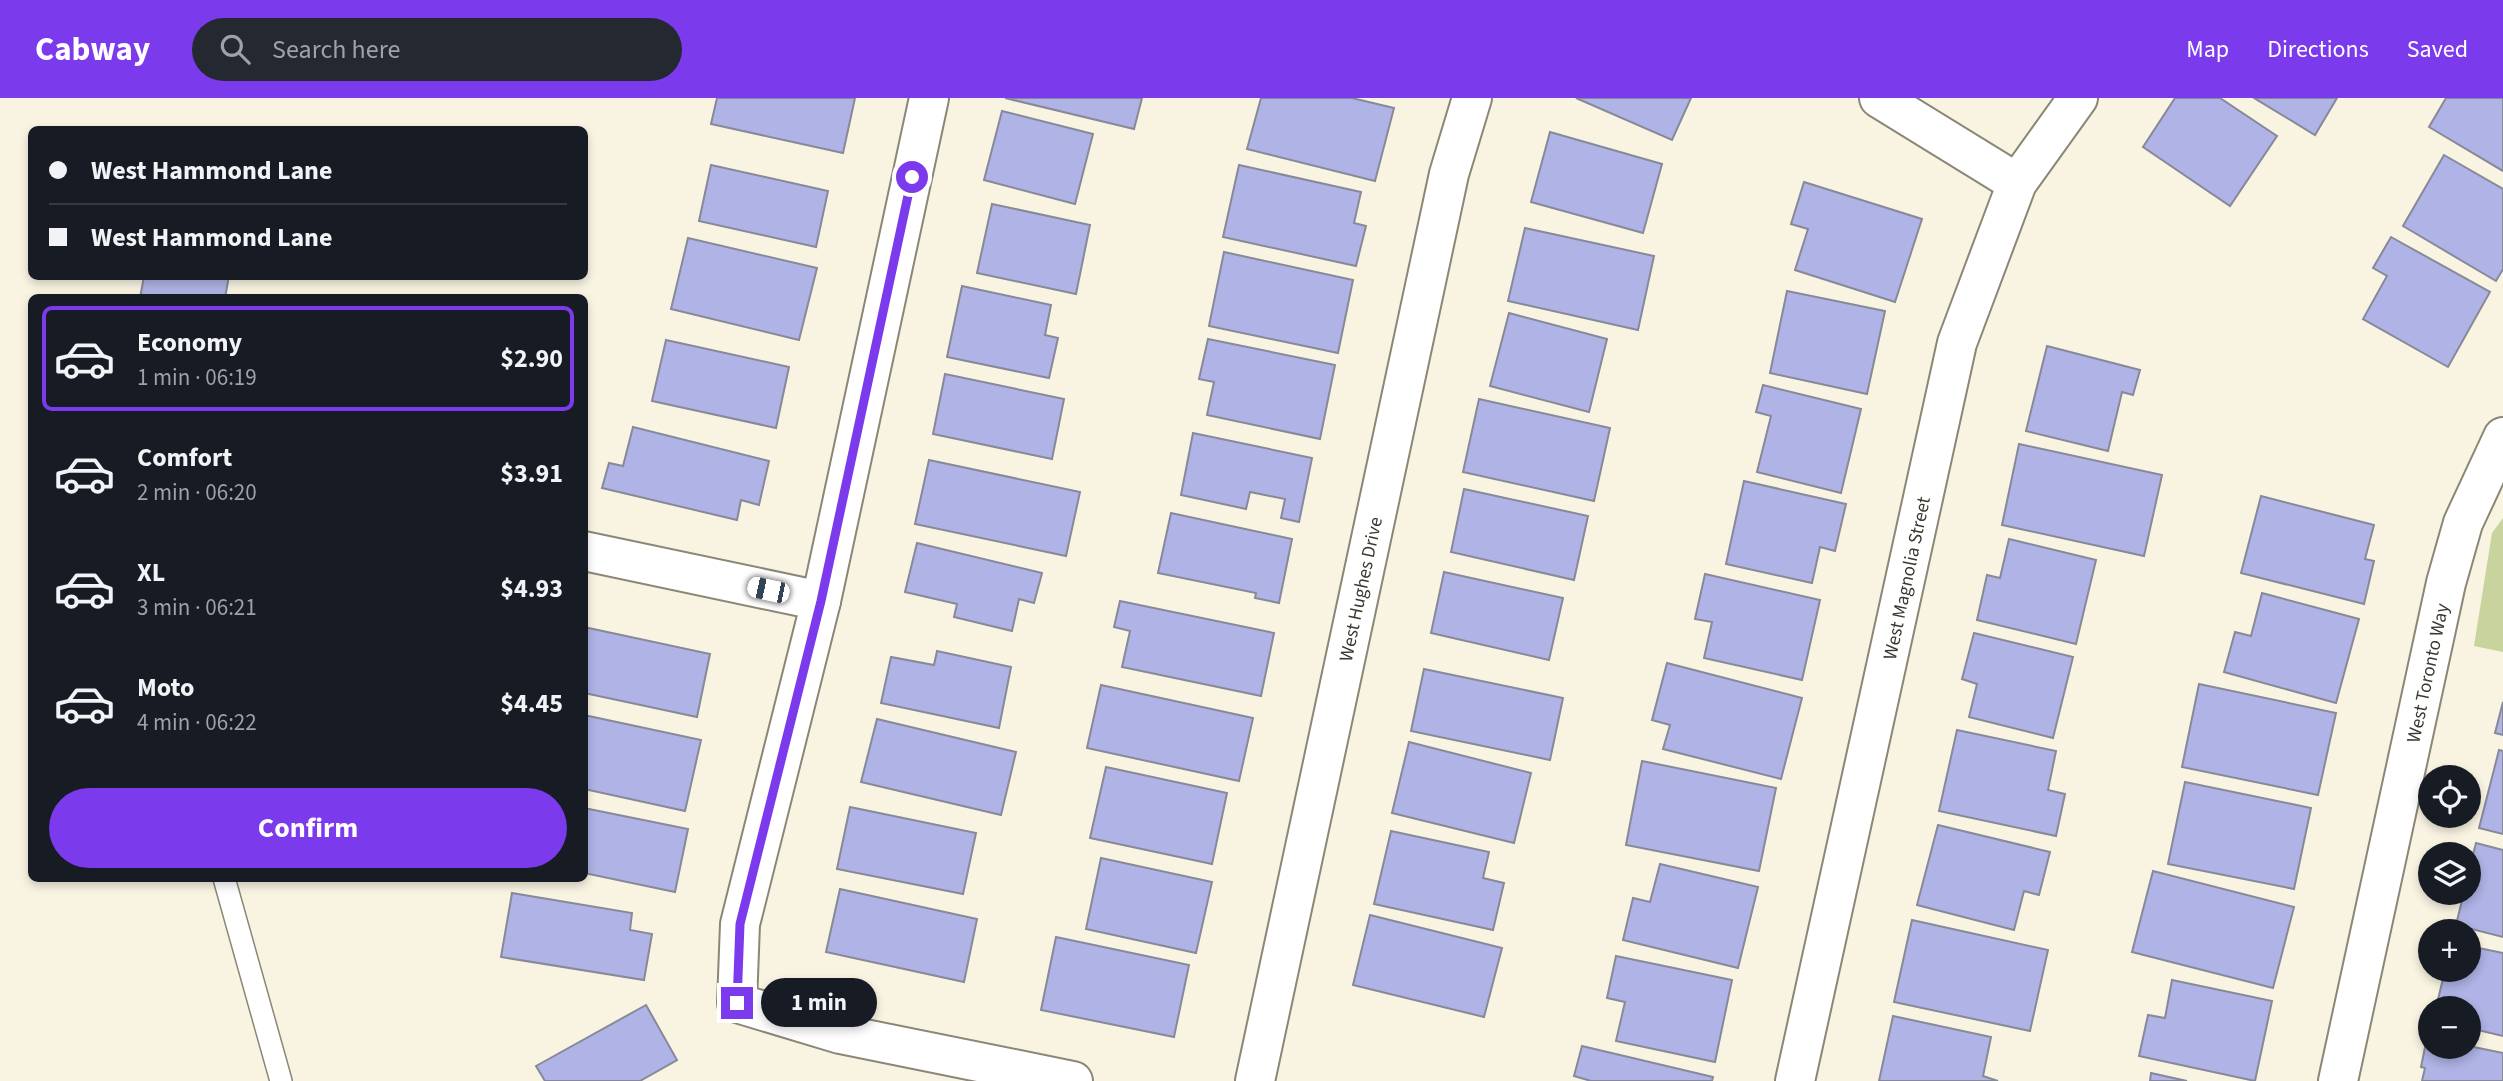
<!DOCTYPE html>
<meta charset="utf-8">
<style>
body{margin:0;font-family:"Source Sans 3",sans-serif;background:#242831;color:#f1f3f6;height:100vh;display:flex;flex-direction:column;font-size:26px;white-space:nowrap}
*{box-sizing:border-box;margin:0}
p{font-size:23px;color:#9ea1a6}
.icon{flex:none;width:38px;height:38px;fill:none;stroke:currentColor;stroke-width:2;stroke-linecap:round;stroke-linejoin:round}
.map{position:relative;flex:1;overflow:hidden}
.sheet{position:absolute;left:28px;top:196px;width:560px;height:588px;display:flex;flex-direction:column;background:#171b24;border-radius:10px;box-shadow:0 4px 10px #0003}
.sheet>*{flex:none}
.hud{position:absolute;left:28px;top:28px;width:560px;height:154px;border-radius:10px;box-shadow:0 4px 10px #0003;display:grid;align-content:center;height:154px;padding:0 21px;background:#171b24}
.buttons{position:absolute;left:2418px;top:667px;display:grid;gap:14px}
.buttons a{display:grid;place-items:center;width:63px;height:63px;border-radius:50%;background:#171b24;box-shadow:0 4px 10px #0003;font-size:35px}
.end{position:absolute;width:32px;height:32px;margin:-16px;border:9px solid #7c3aed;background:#fff;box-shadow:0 0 0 4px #fff}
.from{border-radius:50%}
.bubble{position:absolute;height:49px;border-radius:24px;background:#171b24;box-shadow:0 4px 10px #0003;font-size:23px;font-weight:700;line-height:49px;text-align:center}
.car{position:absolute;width:21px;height:42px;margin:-21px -10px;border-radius:9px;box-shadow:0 0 5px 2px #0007;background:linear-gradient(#fff 24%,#345 0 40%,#fff 0 76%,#345 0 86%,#fff 0)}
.hud b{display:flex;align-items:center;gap:24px;height:66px;font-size:26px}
.hud b+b{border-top:2px solid #363941}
.hud i{width:18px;height:18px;background:#f1f3f6}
ul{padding:12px 0 0;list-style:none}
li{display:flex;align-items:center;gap:21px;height:105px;margin:0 14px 10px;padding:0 7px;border:4px solid transparent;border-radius:10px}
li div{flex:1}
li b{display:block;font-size:26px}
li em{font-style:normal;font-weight:700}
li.on{border-color:#7c3aed}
li>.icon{width:63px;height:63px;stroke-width:1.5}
.primary-button{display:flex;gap:14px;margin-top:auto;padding:14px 21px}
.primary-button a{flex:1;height:80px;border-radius:42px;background:#7c3aed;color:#fff;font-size:28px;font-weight:700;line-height:80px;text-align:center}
header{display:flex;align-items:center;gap:42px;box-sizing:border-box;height:98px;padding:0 35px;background:#7c3aed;color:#fff}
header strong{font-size:33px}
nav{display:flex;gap:38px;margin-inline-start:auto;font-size:24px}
.search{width:490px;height:63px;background:#242831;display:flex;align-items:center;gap:18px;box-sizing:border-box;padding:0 24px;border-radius:38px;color:#9ea1a6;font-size:26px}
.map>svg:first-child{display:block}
</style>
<header>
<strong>Cabway</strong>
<div class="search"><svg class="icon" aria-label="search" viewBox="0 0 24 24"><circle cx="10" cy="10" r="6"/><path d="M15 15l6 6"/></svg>Search here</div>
<nav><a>Map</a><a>Directions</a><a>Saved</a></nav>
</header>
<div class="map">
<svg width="2503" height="983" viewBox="0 0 2503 983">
<rect width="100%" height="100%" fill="#f9f4e2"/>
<path fill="#c8d39e" d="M 2503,420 L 2503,554 L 2474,548 L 2492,435 Z"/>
<g fill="#afb3e5" stroke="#878999" stroke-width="2">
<path d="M 717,0 L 855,0 L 843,55 L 711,26 Z"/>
<path d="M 1005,0 L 1142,0 L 1134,31 Z"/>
<path d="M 1261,0 L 1352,0 L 1394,10 L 1375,83 L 1247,51 Z"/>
<path d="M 1576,0 L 1691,0 L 1672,42 Z"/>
<path d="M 2175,0 L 2220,0 L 2277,38 L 2230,108 L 2143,49 Z"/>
<path d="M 2254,0 L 2337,0 L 2315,37 Z"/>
<path d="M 2446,0 L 2503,0 L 2503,73 L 2429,29 Z"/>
<path d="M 1002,13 L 1093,36 L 1075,106 L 984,82 Z"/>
<path d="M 1550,34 L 1662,66 L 1643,135 L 1531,104 Z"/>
<path d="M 2444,57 L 2503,91 L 2503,171 L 2496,183 L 2403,128 Z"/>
<path d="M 711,67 L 828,93 L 816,149 L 699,123 Z"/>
<path d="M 1239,67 L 1361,94 L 1354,125 L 1366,128 L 1356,168 L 1223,139 Z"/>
<path d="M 1804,84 L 1922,121 L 1895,204 L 1795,172 L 1808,131 L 1791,126 Z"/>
<path d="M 992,106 L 1090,127 L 1076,196 L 977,175 Z"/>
<path d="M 1525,130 L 1654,158 L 1638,232 L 1508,203 Z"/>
<path d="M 2391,139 L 2490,194 L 2448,269 L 2363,221 L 2387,178 L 2373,170 Z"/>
<path d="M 688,140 L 817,170 L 799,242 L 671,211 Z"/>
<path d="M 1224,154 L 1353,182 L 1338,255 L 1209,228 Z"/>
<path d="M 144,178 L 229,178 L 225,200 L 140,200 Z"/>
<path d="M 962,188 L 1051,207 L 1045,237 L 1058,240 L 1049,280 L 947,259 Z"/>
<path d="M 1787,193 L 1885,213 L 1867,296 L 1770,275 Z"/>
<path d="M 1509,215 L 1607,241 L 1589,314 L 1490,288 Z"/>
<path d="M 1208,241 L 1335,267 L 1320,341 L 1207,317 L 1214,284 L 1199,281 Z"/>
<path d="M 666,242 L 789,269 L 776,330 L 652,303 Z"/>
<path d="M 2047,248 L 2140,272 L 2133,297 L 2122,294 L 2108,353 L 2026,333 Z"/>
<path d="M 945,276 L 1064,301 L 1052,361 L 933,336 Z"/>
<path d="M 1763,287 L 1861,311 L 1841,395 L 1757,374 L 1771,318 L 1756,314 Z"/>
<path d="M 1479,301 L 1610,330 L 1594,403 L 1463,374 Z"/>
<path d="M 633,329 L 769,363 L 759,407 L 741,402 L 737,422 L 602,390 L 609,365 L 623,368 Z"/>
<path d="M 1193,335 L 1312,360 L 1299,424 L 1281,420 L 1285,401 L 1250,394 L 1246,411 L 1181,397 Z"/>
<path d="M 2019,346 L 2162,377 L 2144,458 L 2002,427 Z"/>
<path d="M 929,362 L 1080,394 L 1066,458 L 915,426 Z"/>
<path d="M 1744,383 L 1846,406 L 1835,453 L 1820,449 L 1812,485 L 1726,466 Z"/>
<path d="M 1464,391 L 1588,418 L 1574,482 L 1451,454 Z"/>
<path d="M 2261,398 L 2374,427 L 2365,461 L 2374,463 L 2364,506 L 2241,475 Z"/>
<path d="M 1171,415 L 1292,441 L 1279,505 L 1255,500 L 1256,495 L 1158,475 Z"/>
<path d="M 2009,441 L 2096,462 L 2076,546 L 1977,522 L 1987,477 L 2000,480 Z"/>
<path d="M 917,445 L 1042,475 L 1034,505 L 1019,501 L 1012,533 L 954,519 L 957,506 L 905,494 Z"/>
<path d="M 1444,474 L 1563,500 L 1549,562 L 1431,535 Z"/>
<path d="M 1705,476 L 1820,502 L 1802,582 L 1704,560 L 1712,524 L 1695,521 Z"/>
<path d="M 2262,495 L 2359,521 L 2336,605 L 2224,574 L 2235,534 L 2251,538 Z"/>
<path d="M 1120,503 L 1274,535 L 1261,598 L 1122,569 L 1130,533 L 1114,529 Z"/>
<path d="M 584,529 L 710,556 L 697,619 L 584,595 Z"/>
<path d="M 1974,535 L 2073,559 L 2053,640 L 1969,619 L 1977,586 L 1962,581 Z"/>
<path d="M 937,553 L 1011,569 L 999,630 L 881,605 L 891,559 L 934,567 Z"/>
<path d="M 1667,565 L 1802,600 L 1781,681 L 1663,651 L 1670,627 L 1652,622 Z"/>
<path d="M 1424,571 L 1563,600 L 1550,662 L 1411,633 Z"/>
<path d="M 2199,586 L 2336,615 L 2318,697 L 2182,669 Z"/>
<path d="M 1101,587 L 1253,620 L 1239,683 L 1087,650 Z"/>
<path d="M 2503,604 L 2503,637 L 2495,635 Z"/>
<path d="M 584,617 L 701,642 L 685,713 L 584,691 Z"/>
<path d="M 877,621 L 1016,654 L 1001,717 L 861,684 Z"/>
<path d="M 1957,632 L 2056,653 L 2048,692 L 2065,696 L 2056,738 L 1939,713 Z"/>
<path d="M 1409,644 L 1531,675 L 1514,745 L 1392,715 Z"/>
<path d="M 2499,652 L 2503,653 L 2503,736 L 2479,730 Z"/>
<path d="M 1642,663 L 1776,690 L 1759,773 L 1626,747 Z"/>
<path d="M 1106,669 L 1227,695 L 1212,766 L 1090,740 Z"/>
<path d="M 2185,684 L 2311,710 L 2294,791 L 2168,766 Z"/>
<path d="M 850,709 L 976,735 L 963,796 L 837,771 Z"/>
<path d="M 584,710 L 688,731 L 675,794 L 584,775 Z"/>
<path d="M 1938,727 L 2050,754 L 2039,797 L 2024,793 L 2014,832 L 1917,807 Z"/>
<path d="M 1391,733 L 1489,754 L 1483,780 L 1504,785 L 1493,832 L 1374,806 Z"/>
<path d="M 2476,745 L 2503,752 L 2503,839 L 2456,827 L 2464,794 L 2469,794 L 2469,772 Z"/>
<path d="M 1101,760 L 1212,784 L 1196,855 L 1086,831 Z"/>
<path d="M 1660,766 L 1758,789 L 1738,870 L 1623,842 L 1633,800 L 1650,804 Z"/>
<path d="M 2153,773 L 2294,809 L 2273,890 L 2132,854 Z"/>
<path d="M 840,791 L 977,821 L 964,884 L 826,854 Z"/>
<path d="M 512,795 L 632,815 L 630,832 L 652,836 L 644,882 L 501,859 Z"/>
<path d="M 1370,817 L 1502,850 L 1484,919 L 1353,887 Z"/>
<path d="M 1912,822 L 2048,852 L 2030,933 L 1894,904 Z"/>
<path d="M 1056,839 L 1189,867 L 1174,939 L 1041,912 Z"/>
<path d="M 2469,848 L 2503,855 L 2503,938 L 2469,930 L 2469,910 L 2436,910 L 2445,872 L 2469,872 Z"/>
<path d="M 1616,858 L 1732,882 L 1715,964 L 1616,943 L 1625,904 L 1607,900 Z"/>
<path d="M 2172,882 L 2272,903 L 2255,983 L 2139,958 L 2148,917 L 2165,920 Z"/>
<path d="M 646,907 L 677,962 L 640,983 L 545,983 L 536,968 Z"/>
<path d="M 1893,918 L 1991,939 L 1983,978 L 1998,983 L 1879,983 Z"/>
<path d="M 2427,939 L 2431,940 L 2431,948 L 2469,948 L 2503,955 L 2503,983 L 2422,983 L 2425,970 L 2421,969 Z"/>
<path d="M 1582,948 L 1713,979 L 1712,983 L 1591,983 L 1574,978 Z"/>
<path d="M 2151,975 L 2187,983 L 2150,983 Z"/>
</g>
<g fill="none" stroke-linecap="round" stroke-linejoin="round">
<defs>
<path id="lane" d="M 224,780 L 281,983"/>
<g id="street">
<path d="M 929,0 L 821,503 L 740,826 L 737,905 L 840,936 L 1073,983"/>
<path d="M 1879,0 L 2017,85"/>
<path d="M 584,453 L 821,503"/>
<path d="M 1255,983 L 1449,76 L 1472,0"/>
<path d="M 1795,983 L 1957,245 L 2017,85 L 2078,0"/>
<path d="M 2338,983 L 2446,485 L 2463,425 L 2503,339"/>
</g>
</defs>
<use href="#lane" stroke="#8b8676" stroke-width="24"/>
<use href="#street" stroke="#8b8676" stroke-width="42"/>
<use href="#lane" stroke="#fff" stroke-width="21"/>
<use href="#street" stroke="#fff" stroke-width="38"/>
</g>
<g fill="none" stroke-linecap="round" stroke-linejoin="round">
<path stroke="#7c3aed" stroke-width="9" d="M 737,905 L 740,826 L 821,503 L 912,79"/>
</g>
<g text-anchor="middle" stroke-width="7" stroke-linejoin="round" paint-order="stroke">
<g font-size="19" fill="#3b3932" stroke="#fff">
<text transform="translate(1906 480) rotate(-78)" y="7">West Magnolia Street</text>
<text transform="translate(1360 491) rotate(-78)" y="7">West Hughes Drive</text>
<text transform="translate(2427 575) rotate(-78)" y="7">West Toronto Way</text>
</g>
</g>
</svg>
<div class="buttons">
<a><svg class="icon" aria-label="locate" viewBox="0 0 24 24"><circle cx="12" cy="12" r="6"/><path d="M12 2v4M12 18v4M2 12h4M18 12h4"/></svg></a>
<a><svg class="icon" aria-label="layers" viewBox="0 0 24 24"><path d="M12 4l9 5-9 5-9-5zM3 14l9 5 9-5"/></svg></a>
<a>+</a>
<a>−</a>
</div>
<i class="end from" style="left:912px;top:79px"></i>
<i class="end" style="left:737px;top:905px"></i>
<div class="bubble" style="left:761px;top:880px;width:116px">1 min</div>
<i class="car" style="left:768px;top:492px;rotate:282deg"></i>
<div class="hud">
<b><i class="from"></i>West Hammond Lane</b>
<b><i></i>West Hammond Lane</b>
</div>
<section class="sheet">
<ul>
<li class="on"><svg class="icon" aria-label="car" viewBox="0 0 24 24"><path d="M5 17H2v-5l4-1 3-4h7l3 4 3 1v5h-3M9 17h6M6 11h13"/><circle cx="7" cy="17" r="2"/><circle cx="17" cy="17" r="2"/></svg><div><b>Economy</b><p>1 min · 06:19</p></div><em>$2.90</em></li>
<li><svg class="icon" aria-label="car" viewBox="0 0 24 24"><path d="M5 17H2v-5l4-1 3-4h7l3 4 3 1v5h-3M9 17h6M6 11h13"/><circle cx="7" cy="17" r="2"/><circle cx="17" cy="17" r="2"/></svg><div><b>Comfort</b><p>2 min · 06:20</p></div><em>$3.91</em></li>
<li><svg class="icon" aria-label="car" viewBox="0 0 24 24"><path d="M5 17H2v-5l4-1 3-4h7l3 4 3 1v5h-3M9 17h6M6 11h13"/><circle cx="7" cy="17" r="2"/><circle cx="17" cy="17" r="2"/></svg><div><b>XL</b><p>3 min · 06:21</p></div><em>$4.93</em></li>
<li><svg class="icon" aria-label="car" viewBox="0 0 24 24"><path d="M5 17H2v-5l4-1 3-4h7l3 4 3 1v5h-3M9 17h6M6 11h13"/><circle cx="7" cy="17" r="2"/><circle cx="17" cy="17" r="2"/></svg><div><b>Moto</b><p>4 min · 06:22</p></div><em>$4.45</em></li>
</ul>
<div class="primary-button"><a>Confirm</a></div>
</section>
</div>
